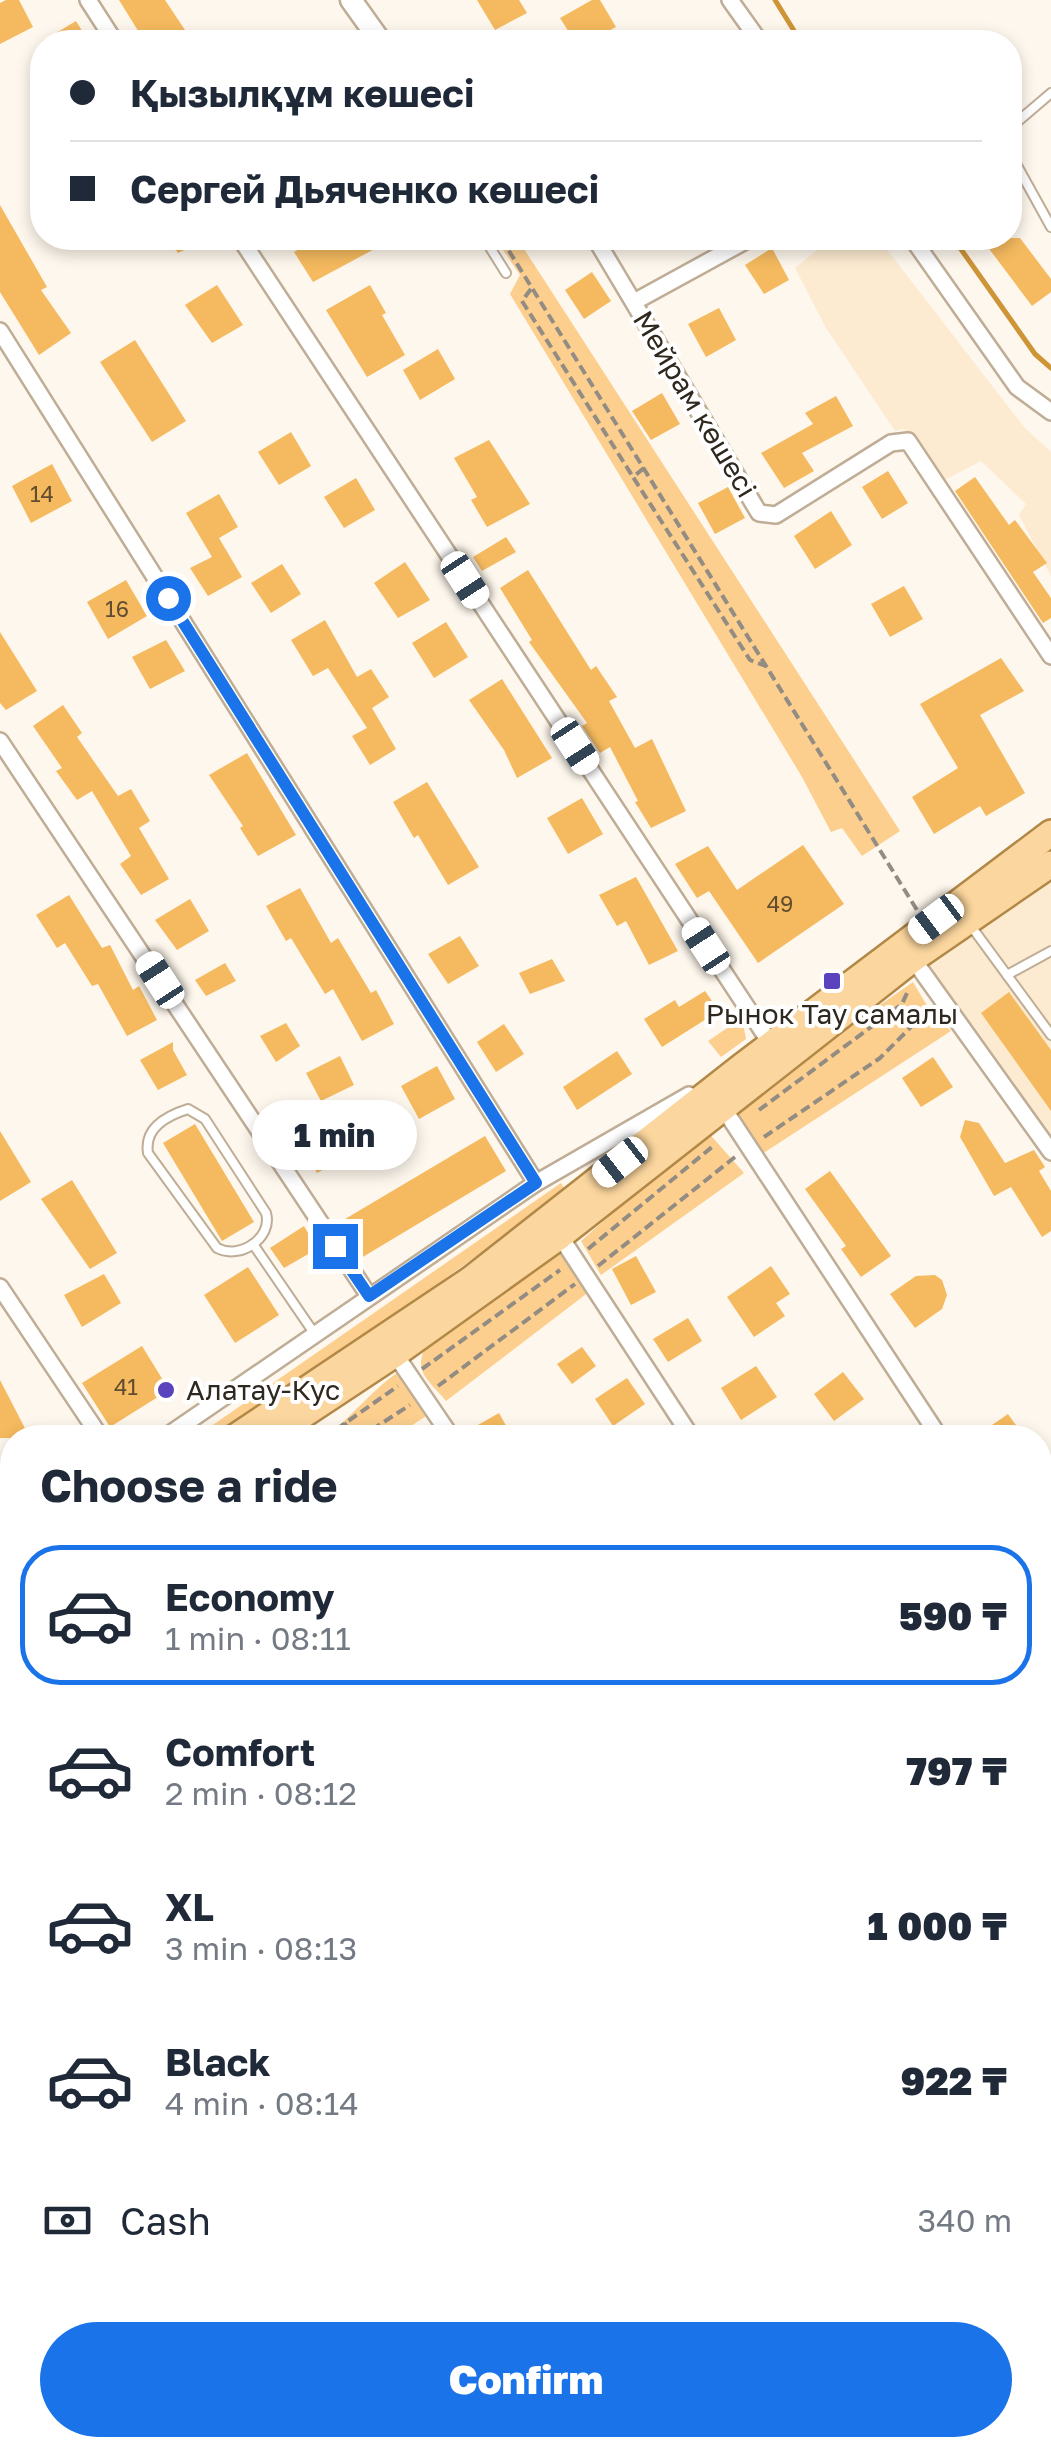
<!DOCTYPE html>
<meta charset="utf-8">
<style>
body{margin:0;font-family:"Golos Text",sans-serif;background:#f2f2f3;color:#1f2937;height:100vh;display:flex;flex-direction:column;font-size:38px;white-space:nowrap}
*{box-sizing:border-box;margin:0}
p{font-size:32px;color:#747a83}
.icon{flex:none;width:55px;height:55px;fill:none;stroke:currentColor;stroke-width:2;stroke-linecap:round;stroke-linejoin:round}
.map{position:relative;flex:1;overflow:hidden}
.panel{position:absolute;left:0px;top:1425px;width:1052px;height:1032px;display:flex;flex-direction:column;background:#fff;border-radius:40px 40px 0 0;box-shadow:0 5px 15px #0003}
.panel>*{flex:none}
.top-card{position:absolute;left:30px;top:30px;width:992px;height:220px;border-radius:40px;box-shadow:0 5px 15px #0003;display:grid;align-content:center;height:220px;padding:0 40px;background:#fff}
.end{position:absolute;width:45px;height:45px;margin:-22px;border:12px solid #1a73e8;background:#fff;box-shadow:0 0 0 5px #fff}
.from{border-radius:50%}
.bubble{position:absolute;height:70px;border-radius:35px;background:#fff;box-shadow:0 5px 15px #0003;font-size:32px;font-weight:800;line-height:70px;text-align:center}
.car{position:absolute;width:30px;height:60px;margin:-30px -15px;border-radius:12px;box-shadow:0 0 8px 2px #0007;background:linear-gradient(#fff 24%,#345 0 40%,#fff 0 76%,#345 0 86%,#fff 0)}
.top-card b{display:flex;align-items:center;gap:35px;height:95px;font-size:38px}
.top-card b+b{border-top:2px solid #e0e1e3}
.top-card i{width:25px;height:25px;background:#1f2937}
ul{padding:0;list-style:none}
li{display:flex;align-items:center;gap:30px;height:140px;margin:0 20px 15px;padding:0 20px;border:5px solid transparent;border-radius:40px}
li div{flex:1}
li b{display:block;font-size:38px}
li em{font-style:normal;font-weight:800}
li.selected{border-color:#1a73e8}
li>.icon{width:90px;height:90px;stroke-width:1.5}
h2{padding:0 40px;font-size:45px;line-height:120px}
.pay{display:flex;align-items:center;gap:25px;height:110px;padding:0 40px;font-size:38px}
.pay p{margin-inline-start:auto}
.button{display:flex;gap:20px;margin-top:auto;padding:20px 40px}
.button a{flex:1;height:115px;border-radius:60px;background:#1a73e8;color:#fff;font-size:40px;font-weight:800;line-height:115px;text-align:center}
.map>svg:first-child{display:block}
</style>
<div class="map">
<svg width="1051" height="2456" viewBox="0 0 1051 2456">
<rect width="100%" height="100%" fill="#fef7ed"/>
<g fill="#fdebd1">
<path d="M 832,238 L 878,238 L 1024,427 L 1051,452 L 1051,576 L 1019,515 L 1026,504 L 981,461 L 937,484 L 904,429 L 895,431 L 826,328 L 795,268 Z"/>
<path d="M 1051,847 L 1051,1145 L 920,968 Z"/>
</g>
<g fill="#fccf8f">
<path d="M 495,238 L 517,238 L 900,831 L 862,856 L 842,828 L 831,832 L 802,777 L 510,294 L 520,275 Z"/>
<path d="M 913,982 L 929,1009 L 951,1031 L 756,1158 L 726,1112 Z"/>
<path d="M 742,1018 L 746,1039 L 721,1057 L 708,1041 Z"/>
<path d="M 706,1130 L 744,1173 L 601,1275 L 581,1241 Z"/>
<path d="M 561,1183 L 566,1191 L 402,1310 L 215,1437 L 194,1438 Z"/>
<path d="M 567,1247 L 594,1288 L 446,1401 C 428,1379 412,1372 427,1344 Z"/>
<path d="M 405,1368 L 434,1411 L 394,1437 L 324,1438 C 353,1417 374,1386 405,1368 Z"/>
</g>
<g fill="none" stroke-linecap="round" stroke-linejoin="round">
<g stroke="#ce9537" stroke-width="5">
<path d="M 775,0 L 801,42"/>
<path d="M 953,238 L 1035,354 L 1051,368"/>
</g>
</g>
<g fill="#f5ba5f">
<path d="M 6,0 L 19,0 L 33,27 L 0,44 L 0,3 Z"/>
<path d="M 119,0 L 165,0 L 193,42 L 145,42 Z"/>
<path d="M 477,0 L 519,0 L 527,13 L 495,30 Z"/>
<path d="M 592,0 L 600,0 L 616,27 L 588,42 L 575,42 L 560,18 Z"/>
<path d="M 76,21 L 89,42 L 41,42 Z"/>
<path d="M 0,205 L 47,287 L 41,290 L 71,333 L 39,355 L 0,292 Z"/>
<path d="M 167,238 L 209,238 L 178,253 Z"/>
<path d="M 320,238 L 395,238 L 313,282 L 294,252 Z"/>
<path d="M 981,238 L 1020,238 L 1051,279 L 1051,292 L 1032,306 Z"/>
<path d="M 772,248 L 789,280 L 764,294 L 745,265 Z"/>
<path d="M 592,272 L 611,301 L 584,319 L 565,290 Z"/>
<path d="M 217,285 L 243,325 L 212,343 L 185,305 Z"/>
<path d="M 370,285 L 386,313 L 382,315 L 405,355 L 367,377 L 326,310 Z"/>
<path d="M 719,308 L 736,340 L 706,357 L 688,324 Z"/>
<path d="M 135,340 L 186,421 L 152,442 L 100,362 Z"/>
<path d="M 438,349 L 455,379 L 420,400 L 403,370 Z"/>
<path d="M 662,393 L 680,424 L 651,440 L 632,411 Z"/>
<path d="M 836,396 L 853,426 L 802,453 L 814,471 L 784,488 L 761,453 L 813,424 L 805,413 Z"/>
<path d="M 291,432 L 311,466 L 279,485 L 258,452 Z"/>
<path d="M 489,440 L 530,504 L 487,527 L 471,500 L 477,497 L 454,458 Z"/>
<path d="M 52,464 L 72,501 L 31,523 L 12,486 Z"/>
<path d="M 888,471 L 908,503 L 882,519 L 862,487 Z"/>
<path d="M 975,477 L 1009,525 L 1015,520 L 1047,563 L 1033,572 L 1051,598 L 1051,618 L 1043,623 L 955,491 Z"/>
<path d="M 356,478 L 375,510 L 344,528 L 324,497 Z"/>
<path d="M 728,487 L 745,518 L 715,534 L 698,503 Z"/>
<path d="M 219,494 L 238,527 L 219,538 L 242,577 L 208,596 L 190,568 L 212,557 L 186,513 Z"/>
<path d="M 831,511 L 852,545 L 815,569 L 794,536 Z"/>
<path d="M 506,537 L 516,552 L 482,571 L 473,557 Z"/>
<path d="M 405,562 L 430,600 L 398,618 L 374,583 Z"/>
<path d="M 282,564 L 301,594 L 271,613 L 251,583 Z"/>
<path d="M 528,570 L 591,670 L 596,666 L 617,697 L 609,701 L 635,748 L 652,739 L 686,811 L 651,828 L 635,802 L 638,801 L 610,747 L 600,753 L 582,726 L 587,723 L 529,642 L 532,640 L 500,588 Z"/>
<path d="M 126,580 L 147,616 L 108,639 L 87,602 Z"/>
<path d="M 904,586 L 923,619 L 890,637 L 871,604 Z"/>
<path d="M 325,620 L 357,677 L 371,669 L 389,697 L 372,708 L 396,749 L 370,765 L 352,736 L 367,728 L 328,668 L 313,676 L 291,640 Z"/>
<path d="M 446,622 L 468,657 L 434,678 L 412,643 Z"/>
<path d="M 0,632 L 37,691 L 6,710 L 0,703 Z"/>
<path d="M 166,640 L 185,671 L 150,689 L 132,657 Z"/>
<path d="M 1001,658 L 1024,691 L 980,715 L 1025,793 L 986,816 L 980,806 L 934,834 L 912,797 L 958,768 L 920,704 Z"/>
<path d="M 502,679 L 552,758 L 517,778 L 504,750 L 469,700 Z"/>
<path d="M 63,705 L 82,733 L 77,737 L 118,796 L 131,789 L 150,821 L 139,828 L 169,879 L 141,895 L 120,864 L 131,856 L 92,791 L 77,800 L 56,771 L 62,768 L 33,726 Z"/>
<path d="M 247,753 L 296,835 L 258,856 L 240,828 L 243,826 L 209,775 Z"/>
<path d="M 427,782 L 479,867 L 448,885 L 418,835 L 414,838 L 393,802 Z"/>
<path d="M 582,798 L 603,834 L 568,854 L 547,818 Z"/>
<path d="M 803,845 L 844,904 L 758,963 L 709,891 L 697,898 L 675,864 L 708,846 L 737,890 Z"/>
<path d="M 636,877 L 678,951 L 649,965 L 626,921 L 617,926 L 599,895 Z"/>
<path d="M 300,888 L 331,943 L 338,938 L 371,993 L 376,990 L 394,1024 L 362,1041 L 333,989 L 325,994 L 291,938 L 286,941 L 266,906 Z"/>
<path d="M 69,895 L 102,948 L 110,945 L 133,990 L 139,986 L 157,1020 L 127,1036 L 98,984 L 92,986 L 65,943 L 57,948 L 36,915 Z"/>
<path d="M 190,899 L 209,931 L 177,950 L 155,920 Z"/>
<path d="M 460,936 L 479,966 L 448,984 L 428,954 Z"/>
<path d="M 552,959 L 565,981 L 530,994 L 519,973 Z"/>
<path d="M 225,963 L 236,981 L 206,996 L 195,980 Z"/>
<path d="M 705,991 L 719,1011 L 662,1047 L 644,1019 L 675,1000 L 679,1007 Z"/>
<path d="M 1009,992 L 1051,1050 L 1051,1111 L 981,1013 Z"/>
<path d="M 286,1023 L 300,1046 L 276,1062 L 260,1036 Z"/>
<path d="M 504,1024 L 524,1054 L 496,1072 L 477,1042 Z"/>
<path d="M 173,1042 L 173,1050 L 187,1075 L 158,1090 L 140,1060 Z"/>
<path d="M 617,1051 L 632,1074 L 577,1110 L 563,1087 Z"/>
<path d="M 340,1056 L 354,1085 L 321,1101 L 306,1073 Z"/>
<path d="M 933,1057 L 953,1087 L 921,1107 L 902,1078 Z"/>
<path d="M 437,1066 L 455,1099 L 419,1119 L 401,1086 Z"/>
<path d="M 965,1120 L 979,1123 L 1005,1163 L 1034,1150 L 1045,1167 L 1039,1171 L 1051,1191 L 1051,1231 L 1042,1237 L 1011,1187 L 994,1196 L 960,1137 Z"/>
<path d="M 195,1124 L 254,1222 L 222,1241 L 163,1143 Z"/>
<path d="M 336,1128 L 350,1155 L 317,1173 L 303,1147 Z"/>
<path d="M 0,1131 L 31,1182 L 0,1201 Z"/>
<path d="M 485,1136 L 506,1171 L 361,1258 L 340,1222 Z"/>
<path d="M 830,1171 L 891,1256 L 861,1277 L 841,1249 L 846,1246 L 805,1189 Z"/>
<path d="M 72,1180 L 117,1253 L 90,1269 L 41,1199 Z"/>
<path d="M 304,1226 L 317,1249 L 284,1268 L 270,1248 Z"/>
<path d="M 636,1256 L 656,1292 L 631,1305 L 612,1269 Z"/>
<path d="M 771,1266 L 790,1294 L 776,1303 L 785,1316 L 754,1337 L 727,1297 Z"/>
<path d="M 248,1267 L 279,1315 L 235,1343 L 204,1295 Z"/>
<path d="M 104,1274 L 121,1303 L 82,1327 L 64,1295 Z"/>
<path d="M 935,1275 L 942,1280 L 947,1295 L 942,1309 L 915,1328 L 890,1294 L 916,1276 Z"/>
<path d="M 688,1318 L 702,1341 L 668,1362 L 653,1339 Z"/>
<path d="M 142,1346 L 169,1390 L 110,1427 L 82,1383 Z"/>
<path d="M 582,1347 L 596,1366 L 572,1384 L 557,1364 Z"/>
<path d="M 756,1366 L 777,1397 L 741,1420 L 721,1388 Z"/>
<path d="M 843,1372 L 864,1399 L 834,1421 L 814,1394 Z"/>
<path d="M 627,1378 L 645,1404 L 613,1426 L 595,1399 Z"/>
<path d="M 0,1380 L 30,1438 L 0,1438 Z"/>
<path d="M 499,1413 L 513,1438 L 463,1438 L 462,1434 Z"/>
<path d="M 1008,1414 L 1025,1438 L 973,1438 Z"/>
</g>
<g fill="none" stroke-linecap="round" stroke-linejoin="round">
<defs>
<g id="service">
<path d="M 1010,128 L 1051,93"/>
<path d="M 1010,153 L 1051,227"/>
<path d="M 484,238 L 506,273"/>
<path d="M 971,926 L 1051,1035"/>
<path d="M 1007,975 L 1051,951"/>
<path d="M 188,1109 L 205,1119 L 266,1213 C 273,1238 240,1260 217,1248 L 148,1153 C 144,1128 166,1116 188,1109 Z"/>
<path d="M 253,1244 L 314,1333"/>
<path d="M 1040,1674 L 1051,1665"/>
<path d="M 1040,1731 L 1051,1745"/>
<path d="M 1040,1850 L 1051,1865"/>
<path d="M 1040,1975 L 1051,1989"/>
<path d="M 0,2054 L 12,2047"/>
</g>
<g id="minor">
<path d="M 88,0 L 115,42"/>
<path d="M 730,0 L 760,42"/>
<path d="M 240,238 L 771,1044"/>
<path d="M 595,238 L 759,513 L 776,515 L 891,443 L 908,441 L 1051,656"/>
<path d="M 912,238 L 1017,387 L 1051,412"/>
<path d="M 634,302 L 749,239"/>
<path d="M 0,331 L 536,1183"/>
<path d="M 0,741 L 369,1296"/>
<path d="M 913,959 L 1051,1152"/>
<path d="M 722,1106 L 940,1438"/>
<path d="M 560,1236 L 692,1438"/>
<path d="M 0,1287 L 101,1438"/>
<path d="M 395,1354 L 452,1438"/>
<path d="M 164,1438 L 536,1183 L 689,1095"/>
<path d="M 0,1550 L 12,1542"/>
<path d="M 1040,1582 L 1051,1597"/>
<path d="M 0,1892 L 12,1911"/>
<path d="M 1040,2102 L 1051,2094"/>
<path d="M 1040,2264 L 1051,2257"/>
<path d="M 371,2445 L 378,2456"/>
<path d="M 814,2445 L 822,2456"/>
<path d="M 0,2447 L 12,2438"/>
</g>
<path id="tertiary" d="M 351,0 L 381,42"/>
<g id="primary">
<path d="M 234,1438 L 470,1280 L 741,1067 L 1051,833"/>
<path d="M 268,1438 L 395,1354 L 560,1236 L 913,959 L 1051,864"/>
<path d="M 0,1591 L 12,1583"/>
<path d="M 0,1620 L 12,1611"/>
</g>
</defs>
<use href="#service" stroke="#bfad96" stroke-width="12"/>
<use href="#minor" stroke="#bfad96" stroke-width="20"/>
<use href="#tertiary" stroke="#bfad96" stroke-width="25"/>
<use href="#primary" stroke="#b28847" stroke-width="30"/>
<g stroke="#938c83" stroke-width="4" stroke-dasharray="10 5" stroke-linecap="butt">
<path d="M 501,238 L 917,910"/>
<path d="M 531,289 L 522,301 L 633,477"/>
<path d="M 644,468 L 633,477 L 750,660 L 766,666"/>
<path d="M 759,1110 L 902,1004 L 907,993"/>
<path d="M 764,1137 L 880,1058 L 929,1009"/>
<path d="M 588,1249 L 712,1147"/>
<path d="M 598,1266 L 735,1157"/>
<path d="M 422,1369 L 560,1270"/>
<path d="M 438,1386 L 575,1284"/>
<path d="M 344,1423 L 356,1438"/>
<path d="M 324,1438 L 398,1386"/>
<path d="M 359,1438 L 410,1405"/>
<path d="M 0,1659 L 12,1651"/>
</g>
<use href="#service" stroke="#fff" stroke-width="8"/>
<use href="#minor" stroke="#fff" stroke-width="15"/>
<use href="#tertiary" stroke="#fff" stroke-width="20"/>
<use href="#primary" stroke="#fbd69e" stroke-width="25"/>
</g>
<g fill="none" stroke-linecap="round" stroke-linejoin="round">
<path stroke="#1a73e8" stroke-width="12" d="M 168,598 L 536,1183 L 369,1296 L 335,1246"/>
</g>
<g fill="#5a43bc" stroke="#fff" stroke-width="4">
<rect x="822" y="971" width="20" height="20" rx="5"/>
<circle cx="166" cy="1390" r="10"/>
</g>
<g text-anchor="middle" stroke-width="8" stroke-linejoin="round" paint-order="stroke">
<g font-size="22" fill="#604c2f">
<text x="42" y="502">14</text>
<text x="117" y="617">16</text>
<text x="780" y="912">49</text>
<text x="126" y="1395">41</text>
</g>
<g font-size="28" fill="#2f281f" stroke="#fff">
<text transform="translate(695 404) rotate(59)" y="10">Мейрам көшесі</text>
</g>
<g font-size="28" fill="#2f281f" stroke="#fff">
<text x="832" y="1024">Рынок Тау самалы</text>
<text x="186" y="1400" text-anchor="start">Алатау-Кус</text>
</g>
</g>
</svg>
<i class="end from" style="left:168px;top:598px"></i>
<i class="end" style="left:335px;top:1246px"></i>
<div class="bubble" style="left:252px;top:1100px;width:165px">1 min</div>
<i class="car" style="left:465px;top:580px;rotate:147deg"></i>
<i class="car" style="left:575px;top:746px;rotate:147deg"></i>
<i class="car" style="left:936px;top:919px;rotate:233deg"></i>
<i class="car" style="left:706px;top:946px;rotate:327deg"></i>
<i class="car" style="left:160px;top:980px;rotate:327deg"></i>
<i class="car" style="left:620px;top:1162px;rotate:232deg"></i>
<div class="top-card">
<b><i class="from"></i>Қызылқұм көшесі</b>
<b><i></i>Сергей Дьяченко көшесі</b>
</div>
<section class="panel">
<h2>Choose a ride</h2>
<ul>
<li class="selected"><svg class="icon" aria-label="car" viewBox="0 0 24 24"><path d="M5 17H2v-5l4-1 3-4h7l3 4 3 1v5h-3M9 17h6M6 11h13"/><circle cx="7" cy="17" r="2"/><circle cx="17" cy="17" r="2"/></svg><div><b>Economy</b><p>1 min · 08:11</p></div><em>590 ₸</em></li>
<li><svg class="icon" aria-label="car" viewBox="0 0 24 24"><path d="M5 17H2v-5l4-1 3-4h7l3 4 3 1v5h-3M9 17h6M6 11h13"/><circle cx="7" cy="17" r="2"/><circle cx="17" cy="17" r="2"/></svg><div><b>Comfort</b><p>2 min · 08:12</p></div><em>797 ₸</em></li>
<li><svg class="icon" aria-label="car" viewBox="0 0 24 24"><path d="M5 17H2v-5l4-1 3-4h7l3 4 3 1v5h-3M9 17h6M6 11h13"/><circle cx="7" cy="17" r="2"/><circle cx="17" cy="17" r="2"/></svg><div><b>XL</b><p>3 min · 08:13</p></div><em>1 000 ₸</em></li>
<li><svg class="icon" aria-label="car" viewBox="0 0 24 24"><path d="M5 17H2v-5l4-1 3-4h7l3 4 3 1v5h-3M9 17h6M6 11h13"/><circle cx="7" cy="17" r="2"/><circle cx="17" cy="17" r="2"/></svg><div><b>Black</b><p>4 min · 08:14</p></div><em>922 ₸</em></li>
</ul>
<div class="pay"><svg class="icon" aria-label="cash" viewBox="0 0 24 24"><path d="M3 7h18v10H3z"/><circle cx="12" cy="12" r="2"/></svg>Cash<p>340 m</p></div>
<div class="button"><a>Confirm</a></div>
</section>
</div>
